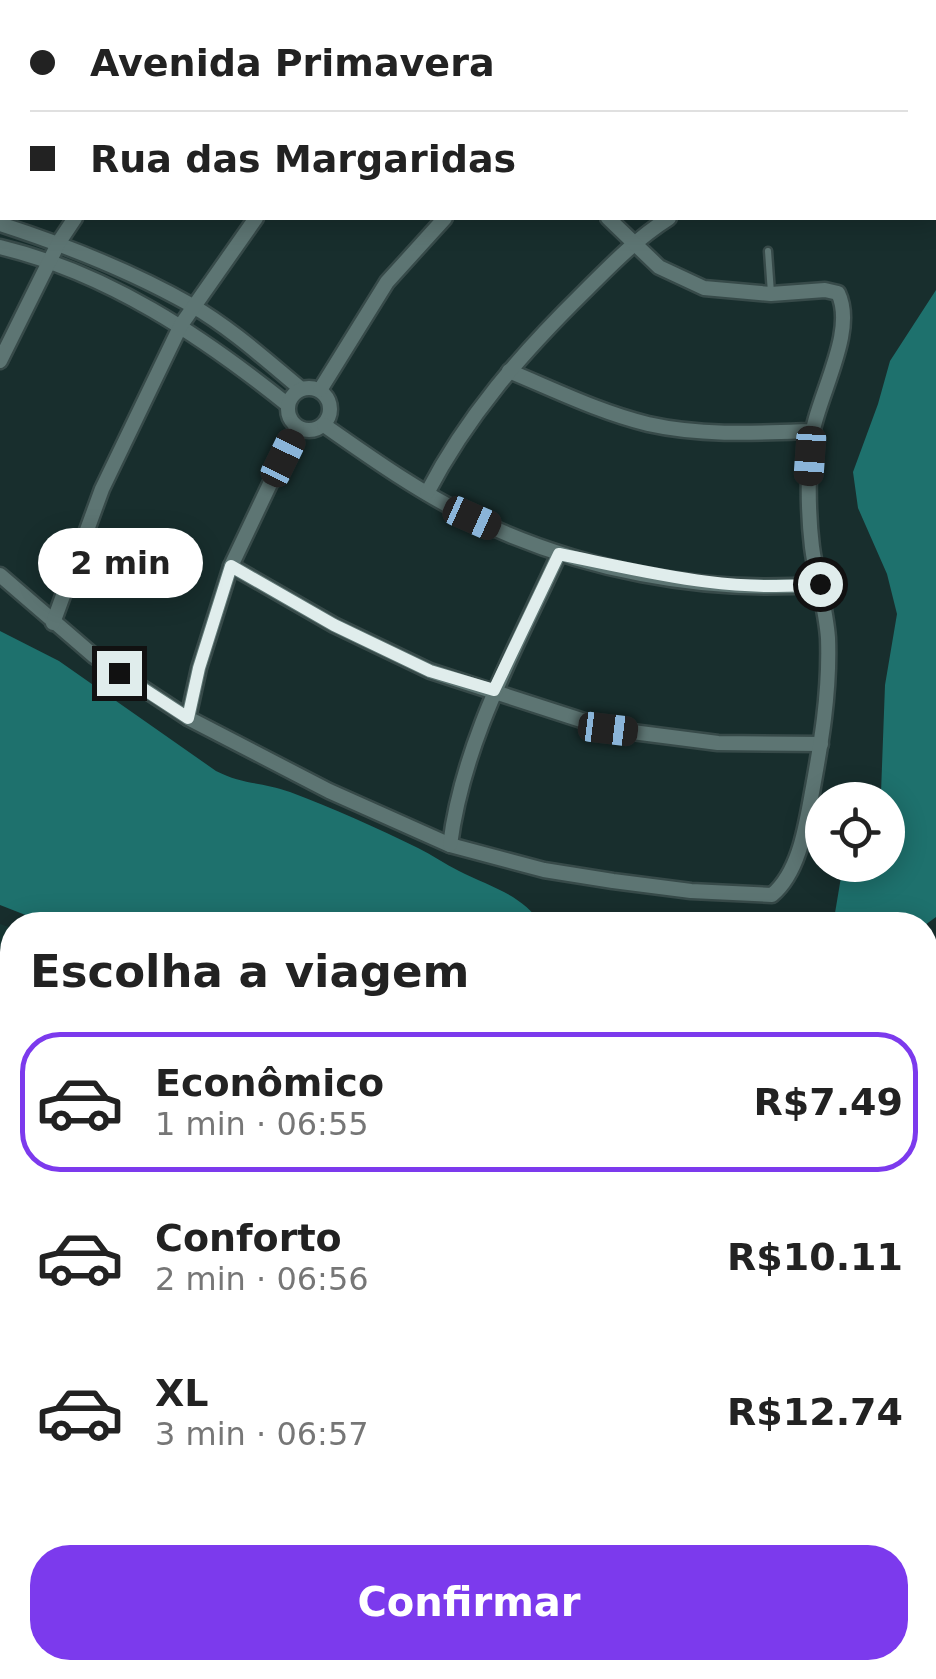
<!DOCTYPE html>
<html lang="pt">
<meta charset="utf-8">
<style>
body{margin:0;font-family:"DejaVu Sans",sans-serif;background:#f6f6f6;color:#222;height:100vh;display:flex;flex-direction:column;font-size:38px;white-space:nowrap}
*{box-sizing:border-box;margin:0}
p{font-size:32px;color:#767676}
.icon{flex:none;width:55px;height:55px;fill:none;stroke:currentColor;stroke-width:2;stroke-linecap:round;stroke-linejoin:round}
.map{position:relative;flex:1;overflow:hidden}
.panel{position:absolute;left:0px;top:912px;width:938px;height:768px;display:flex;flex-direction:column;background:#fff;border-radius:40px 40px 0 0;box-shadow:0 5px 25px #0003}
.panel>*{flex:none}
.hud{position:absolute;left:0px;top:0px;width:938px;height:220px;box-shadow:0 5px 25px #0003;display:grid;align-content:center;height:220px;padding:0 30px;background:#fff}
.controls{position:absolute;left:805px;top:782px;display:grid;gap:20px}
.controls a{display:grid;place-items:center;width:100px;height:100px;border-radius:50%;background:#fff;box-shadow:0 5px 25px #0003;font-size:50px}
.end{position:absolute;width:45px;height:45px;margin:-22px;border:12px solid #e0edec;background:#111;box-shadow:0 0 0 5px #111}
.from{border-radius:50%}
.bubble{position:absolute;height:70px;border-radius:35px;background:#fff;box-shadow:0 5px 25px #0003;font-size:32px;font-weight:600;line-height:70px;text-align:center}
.car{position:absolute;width:30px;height:60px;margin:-30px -15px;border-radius:12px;box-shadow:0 0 8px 2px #0007;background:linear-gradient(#222 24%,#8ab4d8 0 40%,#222 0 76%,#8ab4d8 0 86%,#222 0)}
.hud b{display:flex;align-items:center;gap:35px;height:95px;font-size:38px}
.hud b+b{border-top:2px solid #e0e0e0}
.hud i{width:25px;height:25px;background:#222}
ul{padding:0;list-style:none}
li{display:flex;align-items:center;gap:30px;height:140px;margin:0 20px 15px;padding:0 10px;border:5px solid transparent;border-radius:40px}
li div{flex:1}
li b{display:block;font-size:38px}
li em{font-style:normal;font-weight:600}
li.on{border-color:#7c3aed}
li>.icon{width:90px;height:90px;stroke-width:1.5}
h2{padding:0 30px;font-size:45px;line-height:120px}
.cta{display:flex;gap:20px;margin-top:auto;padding:20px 30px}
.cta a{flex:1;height:115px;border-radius:40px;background:#7c3aed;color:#fff;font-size:40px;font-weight:600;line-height:115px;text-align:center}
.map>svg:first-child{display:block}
</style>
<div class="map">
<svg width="936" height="1679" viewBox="0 0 936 1679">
<rect width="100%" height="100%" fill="#182e2d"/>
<path fill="#173835" d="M 0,924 L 12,928 L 12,1314 L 0,1311 Z"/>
<g fill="#1e716d">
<path d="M 936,290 L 936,917 L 925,925 L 833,925 L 843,865 L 888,865 L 888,800 L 876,800 L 881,793 L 885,685 L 897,614 L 887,574 L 858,508 L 853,472 L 878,404 L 890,361 Z"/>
<path d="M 0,631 L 59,661 L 216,771 C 243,785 263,782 290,792 C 333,808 377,828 418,848 C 432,855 445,864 459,871 C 490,887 522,894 542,925 L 51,925 L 0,905 Z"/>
<path d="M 936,978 L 936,1679 L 311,1679 L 318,1668 L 925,1668 L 925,991 Z"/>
</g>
<path fill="#6c3730" d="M 12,1202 L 12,1309 L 0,1306 L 0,1230 L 6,1226 Z"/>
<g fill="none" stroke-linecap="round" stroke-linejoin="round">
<defs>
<g id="service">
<path d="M 768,251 L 771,293"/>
<path d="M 0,1112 L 11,1068"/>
<path d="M 0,1148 L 12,1152"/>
<path d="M 0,1223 L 12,1176"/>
</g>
<g id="minor">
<path d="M 359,0 L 363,2"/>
<path d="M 921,0 L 923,2"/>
<path d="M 39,2 L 41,0"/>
<path d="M 238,2 L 240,0"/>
<path d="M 455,2 L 458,0"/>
<path d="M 733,2 L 738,0"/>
<path d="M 935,19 L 936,20"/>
<path d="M 0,56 L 2,53"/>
<path d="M 935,82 L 936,81"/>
<path d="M 0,224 C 65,245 131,271 191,305 C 231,328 266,360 301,389"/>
<path d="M 0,247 C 108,273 202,336 288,405"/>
<path d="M 0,361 L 59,242 L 75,218"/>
<path d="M 509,371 C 555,390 599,412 648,424 C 701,436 757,433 811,431"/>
<circle cx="309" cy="409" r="21"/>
<path d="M 320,390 L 387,282 L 445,218"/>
<path d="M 324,425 C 371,458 419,492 472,518 C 576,569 704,595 820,584"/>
<path d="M 427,493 C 467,416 521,354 583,293 C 611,265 636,239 669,218"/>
<path d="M 231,566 L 334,625 L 430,671 L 609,729 L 718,743 L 821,744"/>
<path d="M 0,575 L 94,656 L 188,718 L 329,791 L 450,845 L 544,870 L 613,881 L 691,891 L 772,895 C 798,873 805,831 811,798 C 821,744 830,693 828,638 C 826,608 816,578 812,547 C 808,514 808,481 810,448 C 813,402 858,334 838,293 L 825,290 L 771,294 L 704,288 L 659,267 L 608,218"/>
<path d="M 53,623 L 102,489 L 181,325 L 256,218"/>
<path d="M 188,718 L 199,668 L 231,566 L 297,427"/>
<path d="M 450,845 C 463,741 516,648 559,554"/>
<path d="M 0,1320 L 12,1323"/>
<path d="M 294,1679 L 299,1668"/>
</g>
</defs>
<use href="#service" stroke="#374a49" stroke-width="11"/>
<use href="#minor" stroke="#374a49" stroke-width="19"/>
<use href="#service" stroke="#5d7573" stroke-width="6"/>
<use href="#minor" stroke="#5d7573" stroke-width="14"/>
</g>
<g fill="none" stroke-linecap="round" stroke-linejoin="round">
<path stroke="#e0edec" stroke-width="12" d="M 119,673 L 188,718 L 199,668 L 231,566 L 334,625 L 430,671 L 494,690 L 559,554 C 649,572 727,593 820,584"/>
</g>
</svg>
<div class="controls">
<a><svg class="icon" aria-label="locate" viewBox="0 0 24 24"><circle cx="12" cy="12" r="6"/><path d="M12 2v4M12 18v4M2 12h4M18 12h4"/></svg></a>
</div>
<i class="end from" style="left:820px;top:584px"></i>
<i class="end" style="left:119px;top:673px"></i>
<div class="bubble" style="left:38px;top:528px;width:165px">2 min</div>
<i class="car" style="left:810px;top:456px;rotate:184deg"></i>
<i class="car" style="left:283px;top:458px;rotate:26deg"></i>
<i class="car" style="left:472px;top:518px;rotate:114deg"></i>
<i class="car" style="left:608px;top:729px;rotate:97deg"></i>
<div class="hud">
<b><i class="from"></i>Avenida Primavera</b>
<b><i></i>Rua das Margaridas</b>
</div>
<section class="panel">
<h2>Escolha a viagem</h2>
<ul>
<li class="on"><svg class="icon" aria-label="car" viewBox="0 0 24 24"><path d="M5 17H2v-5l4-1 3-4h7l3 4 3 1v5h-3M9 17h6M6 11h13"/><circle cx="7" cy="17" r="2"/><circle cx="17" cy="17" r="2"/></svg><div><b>Econômico</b><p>1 min · 06:55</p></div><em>R$7.49</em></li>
<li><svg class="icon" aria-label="car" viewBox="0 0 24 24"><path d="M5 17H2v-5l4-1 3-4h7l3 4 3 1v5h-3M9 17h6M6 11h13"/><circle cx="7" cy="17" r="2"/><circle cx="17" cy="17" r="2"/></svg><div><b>Conforto</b><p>2 min · 06:56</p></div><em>R$10.11</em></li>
<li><svg class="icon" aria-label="car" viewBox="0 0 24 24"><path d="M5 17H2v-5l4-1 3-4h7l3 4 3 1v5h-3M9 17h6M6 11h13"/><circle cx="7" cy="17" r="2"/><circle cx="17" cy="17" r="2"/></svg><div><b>XL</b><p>3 min · 06:57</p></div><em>R$12.74</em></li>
</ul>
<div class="cta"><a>Confirmar</a></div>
</section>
</div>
